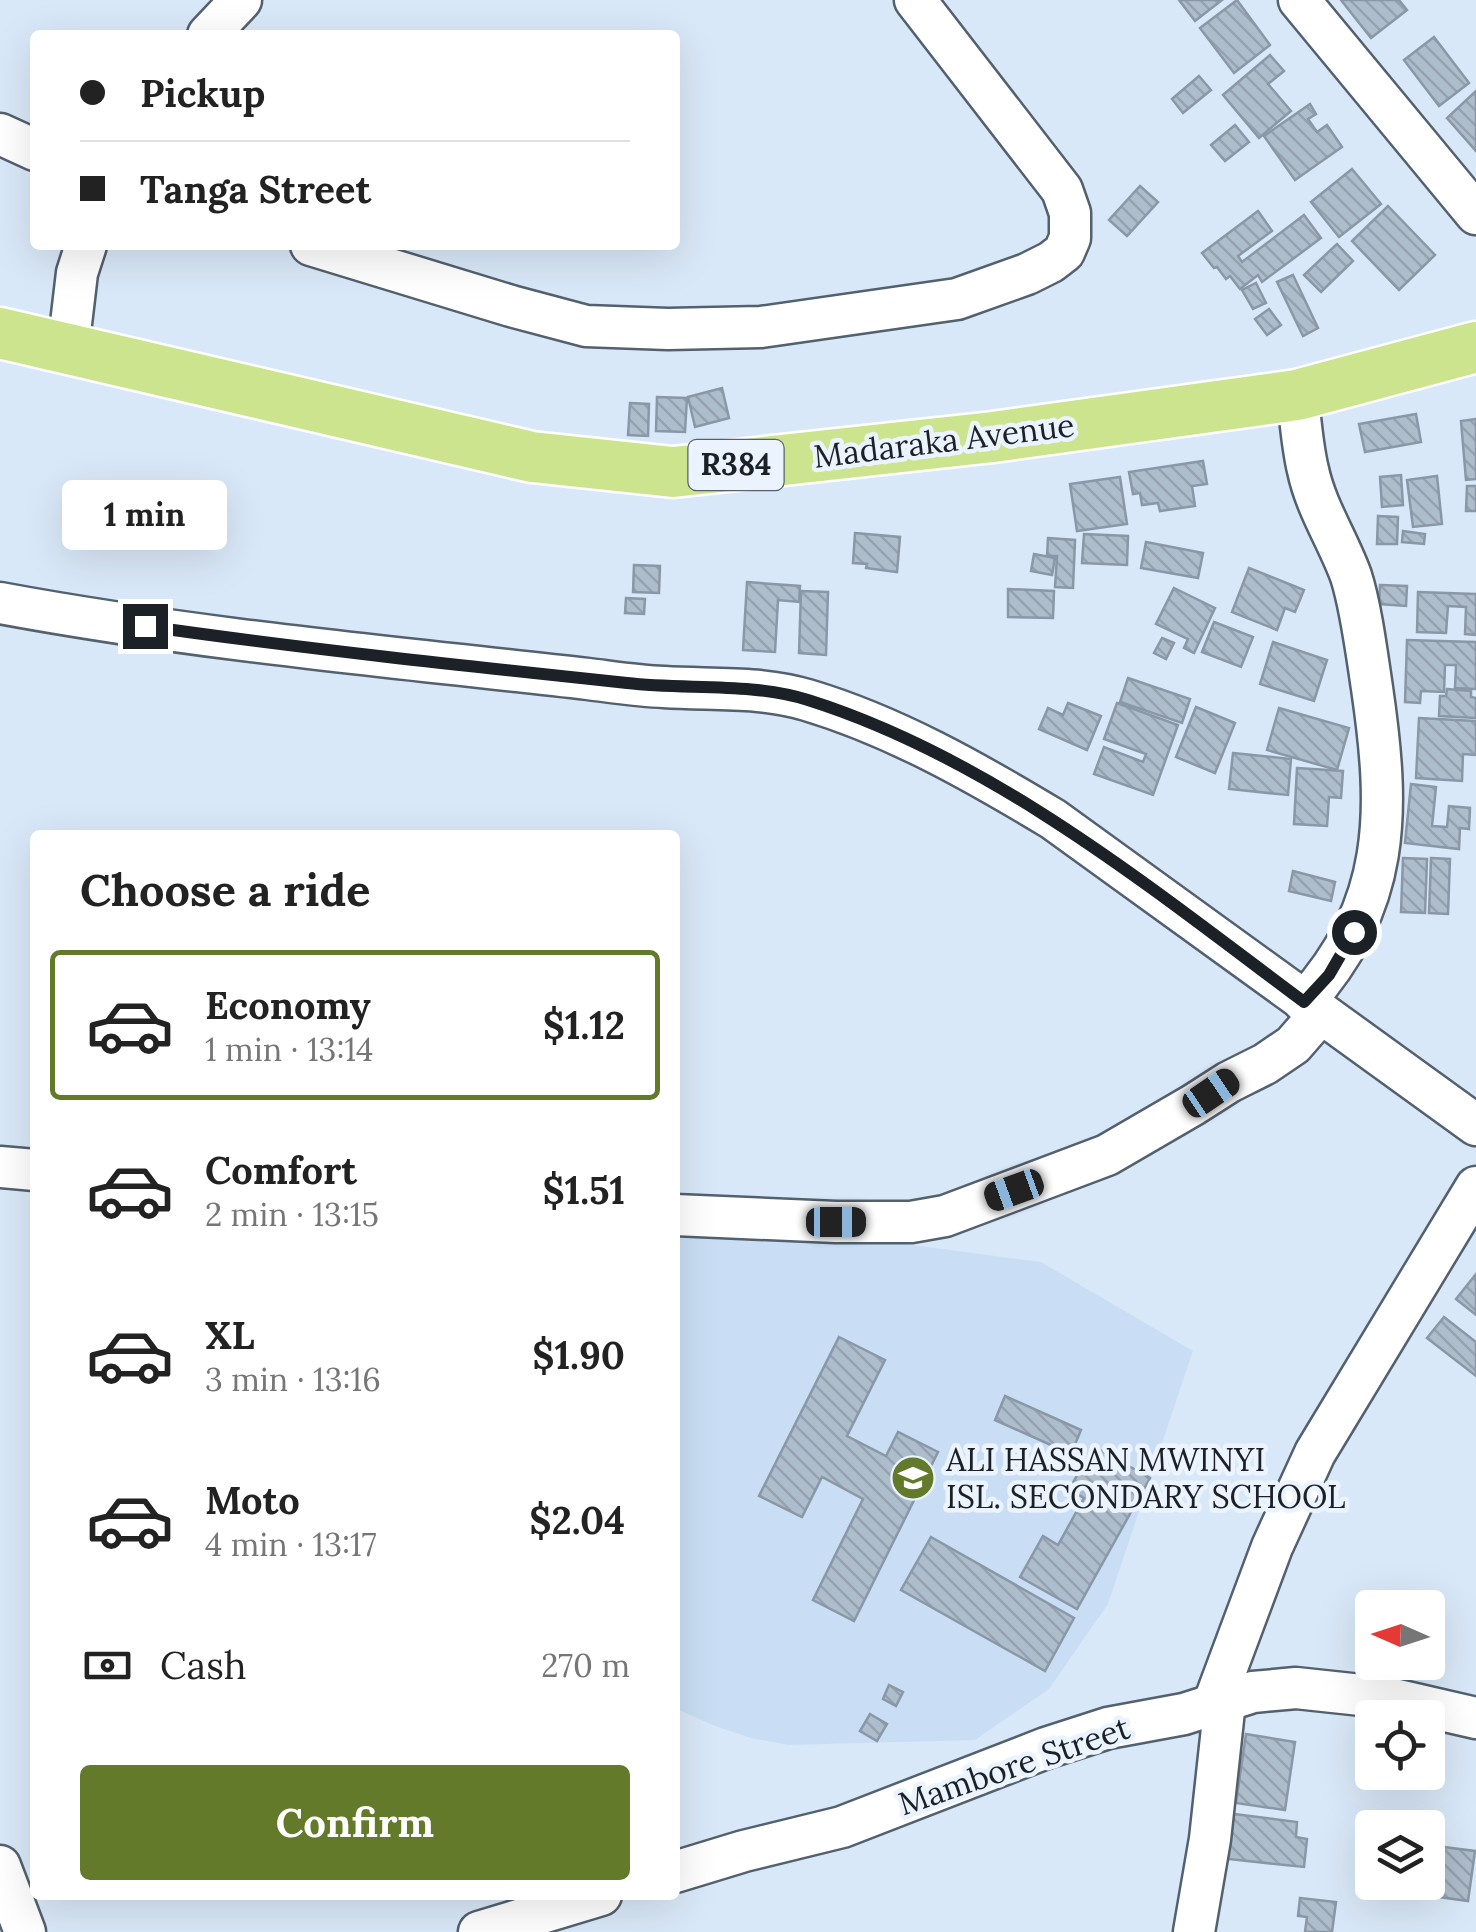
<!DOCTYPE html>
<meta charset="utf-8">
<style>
body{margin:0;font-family:Lora,serif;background:#f6f6f6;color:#222;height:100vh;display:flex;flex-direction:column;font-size:38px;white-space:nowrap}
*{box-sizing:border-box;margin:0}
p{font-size:32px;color:#767676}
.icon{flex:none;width:55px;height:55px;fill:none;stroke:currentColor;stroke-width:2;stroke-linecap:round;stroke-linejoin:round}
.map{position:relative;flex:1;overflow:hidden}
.side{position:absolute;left:30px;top:830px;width:650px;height:1070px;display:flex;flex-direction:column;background:#fff;border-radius:10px;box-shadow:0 10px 40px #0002}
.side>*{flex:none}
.banner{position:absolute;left:30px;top:30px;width:650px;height:220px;border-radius:10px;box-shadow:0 10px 40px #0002;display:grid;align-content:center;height:220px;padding:0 50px;background:#fff}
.needle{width:65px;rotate:273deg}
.buttons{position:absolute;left:1355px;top:1590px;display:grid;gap:20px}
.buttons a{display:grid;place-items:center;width:90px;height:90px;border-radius:10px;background:#fff;box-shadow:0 10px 40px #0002;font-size:50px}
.end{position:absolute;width:45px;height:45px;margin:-22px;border:12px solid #1b2127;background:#fff;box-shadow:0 0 0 5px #fff}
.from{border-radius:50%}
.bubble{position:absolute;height:70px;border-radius:10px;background:#fff;box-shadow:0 10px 40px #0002;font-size:32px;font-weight:700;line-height:70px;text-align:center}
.car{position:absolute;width:30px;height:60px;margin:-30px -15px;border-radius:12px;box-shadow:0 0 8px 2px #0007;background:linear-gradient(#222 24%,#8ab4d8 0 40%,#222 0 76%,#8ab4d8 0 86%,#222 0)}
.banner b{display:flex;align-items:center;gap:35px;height:95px;font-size:38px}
.banner b+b{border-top:2px solid #e0e0e0}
.banner i{width:25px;height:25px;background:#222}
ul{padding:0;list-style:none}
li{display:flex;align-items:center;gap:30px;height:150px;margin:0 20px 15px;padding:0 30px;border:5px solid transparent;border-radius:10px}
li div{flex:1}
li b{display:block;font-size:38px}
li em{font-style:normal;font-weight:700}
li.selected{border-color:#637a2b}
li>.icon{width:90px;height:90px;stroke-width:1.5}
h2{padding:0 50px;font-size:45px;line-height:120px}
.pay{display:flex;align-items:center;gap:25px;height:110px;padding:0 50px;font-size:38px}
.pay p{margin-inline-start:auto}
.action{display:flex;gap:20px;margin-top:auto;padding:20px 50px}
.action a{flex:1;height:115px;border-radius:10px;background:#637a2b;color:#fff;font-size:40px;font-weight:700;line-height:115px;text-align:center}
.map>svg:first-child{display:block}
</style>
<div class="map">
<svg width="1476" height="1932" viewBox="0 0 1476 1932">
<defs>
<pattern id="building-back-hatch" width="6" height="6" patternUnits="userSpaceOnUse" patternTransform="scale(2.5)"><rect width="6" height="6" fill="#aebdcc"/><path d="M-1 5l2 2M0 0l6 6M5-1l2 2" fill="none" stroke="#95a2af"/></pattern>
</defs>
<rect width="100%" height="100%" fill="#d9e8f8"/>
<path fill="#c9def4" d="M 679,1229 L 882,1241 L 1041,1262 L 1193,1351 L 1108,1604 L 1049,1689 L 975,1740 L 788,1745 L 751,1738 L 715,1726 L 679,1710 L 675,1705 L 675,1289 Z"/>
<g fill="url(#building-back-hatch)" stroke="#8997a6" stroke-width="2.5">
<path d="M 1179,0 L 1222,0 L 1195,21 Z"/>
<path d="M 1237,0 L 1270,45 L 1234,73 L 1200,28 Z"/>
<path d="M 1341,0 L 1399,0 L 1407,10 L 1371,38 Z"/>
<path d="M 1434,37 L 1469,83 L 1439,106 L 1404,60 Z"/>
<path d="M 1270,55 L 1284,71 L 1268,84 L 1291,111 L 1259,138 L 1223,95 Z"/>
<path d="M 1199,76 L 1211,90 L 1183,113 L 1172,99 Z"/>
<path d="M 1476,91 L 1476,151 L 1447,118 Z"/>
<path d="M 1310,104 L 1316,114 L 1308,119 L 1317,132 L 1327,125 L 1342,147 L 1295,180 L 1264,136 Z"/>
<path d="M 1235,125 L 1249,142 L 1225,161 L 1211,145 Z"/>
<path d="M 1352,169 L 1381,204 L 1339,237 L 1311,202 Z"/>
<path d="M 1140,186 L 1158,202 L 1127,236 L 1109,220 Z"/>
<path d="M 1388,206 L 1435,255 L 1399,290 L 1352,241 Z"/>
<path d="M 1258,211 L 1272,231 L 1238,256 L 1242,262 L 1304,215 L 1321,238 L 1262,282 L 1258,275 L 1240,289 L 1230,276 L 1226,279 L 1217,267 L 1214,268 L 1202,253 Z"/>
<path d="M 1337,244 L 1353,261 L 1321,292 L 1304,275 Z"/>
<path d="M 1293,275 L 1318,328 L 1303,336 L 1277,282 Z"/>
<path d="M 1256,283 L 1266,303 L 1253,309 L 1242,290 Z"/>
<path d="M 1269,309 L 1281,325 L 1267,335 L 1255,319 Z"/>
<path d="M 722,388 L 729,418 L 695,427 L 688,397 Z"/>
<path d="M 657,397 L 687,398 L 685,432 L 656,431 Z"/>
<path d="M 630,403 L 649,404 L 648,436 L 628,435 Z"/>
<path d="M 1416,414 L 1421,442 L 1365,452 L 1359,424 Z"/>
<path d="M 1476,419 L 1476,479 L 1466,480 L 1461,421 Z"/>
<path d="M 1203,461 L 1207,484 L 1192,486 L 1195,506 L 1160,511 L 1158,503 L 1142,505 L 1140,493 L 1133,494 L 1129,472 Z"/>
<path d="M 1401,475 L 1403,505 L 1382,507 L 1380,477 Z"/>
<path d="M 1437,476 L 1442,524 L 1413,527 L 1407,480 Z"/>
<path d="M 1120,477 L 1127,524 L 1077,531 L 1070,484 Z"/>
<path d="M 1467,486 L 1476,486 L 1476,511 L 1466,511 Z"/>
<path d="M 1378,516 L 1398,517 L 1397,544 L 1377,544 Z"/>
<path d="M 1403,531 L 1425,534 L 1424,544 L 1402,542 Z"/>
<path d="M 855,533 L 900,537 L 897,572 L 866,568 L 867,564 L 853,563 Z"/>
<path d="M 1084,534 L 1128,536 L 1127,565 L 1082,563 Z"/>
<path d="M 1048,538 L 1075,540 L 1073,588 L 1055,587 L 1057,556 L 1047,556 Z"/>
<path d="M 1146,542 L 1203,553 L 1198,578 L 1141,568 Z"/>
<path d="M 1034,554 L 1055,558 L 1052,575 L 1031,571 Z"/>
<path d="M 634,565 L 660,566 L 659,593 L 633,592 Z"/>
<path d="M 1249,568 L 1304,590 L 1295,612 L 1285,608 L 1277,630 L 1232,612 Z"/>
<path d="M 747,582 L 800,586 L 799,602 L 778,600 L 775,652 L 743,650 Z"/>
<path d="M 1380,585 L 1407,586 L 1406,606 L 1379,604 Z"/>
<path d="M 1174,588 L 1215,608 L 1194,653 L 1184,648 L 1188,639 L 1156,624 Z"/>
<path d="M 1008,589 L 1054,591 L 1053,618 L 1008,617 Z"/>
<path d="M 801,591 L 828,592 L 826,655 L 799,653 Z"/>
<path d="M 1418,592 L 1476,594 L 1476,635 L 1465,634 L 1466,607 L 1448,606 L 1446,633 L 1417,632 Z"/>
<path d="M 626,598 L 645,599 L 644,614 L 625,613 Z"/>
<path d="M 1214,622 L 1253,637 L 1241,667 L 1202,652 Z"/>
<path d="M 1162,638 L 1174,643 L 1166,659 L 1154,653 Z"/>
<path d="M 1407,640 L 1476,642 L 1476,689 L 1455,688 L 1456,665 L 1445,665 L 1444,692 L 1421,691 L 1420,703 L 1405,702 Z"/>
<path d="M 1273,642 L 1327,660 L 1314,701 L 1260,684 Z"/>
<path d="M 1128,678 L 1190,699 L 1182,723 L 1120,702 Z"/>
<path d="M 1447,689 L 1471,691 L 1471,697 L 1476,698 L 1476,718 L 1439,716 L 1440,696 L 1446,696 Z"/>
<path d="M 1068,703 L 1101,716 L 1087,750 L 1039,729 L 1048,708 L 1063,715 Z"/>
<path d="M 1117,703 L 1178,725 L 1153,795 L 1094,774 L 1104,747 L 1143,762 L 1146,754 L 1104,739 Z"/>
<path d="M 1196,707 L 1235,723 L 1215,773 L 1176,757 Z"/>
<path d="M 1279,708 L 1349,728 L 1337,770 L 1267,750 Z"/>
<path d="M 1419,718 L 1476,721 L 1476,755 L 1463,754 L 1462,781 L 1416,778 Z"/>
<path d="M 1233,753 L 1291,759 L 1288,795 L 1229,789 Z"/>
<path d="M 1297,768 L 1343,771 L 1341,798 L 1329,797 L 1327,826 L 1294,824 Z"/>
<path d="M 1411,784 L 1436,787 L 1432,826 L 1447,827 L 1449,806 L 1470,808 L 1469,829 L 1460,828 L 1459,849 L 1405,843 Z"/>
<path d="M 1403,858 L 1427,859 L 1425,913 L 1401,912 Z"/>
<path d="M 1431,858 L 1450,859 L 1448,914 L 1429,913 Z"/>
<path d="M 1293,871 L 1335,882 L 1331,901 L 1289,891 Z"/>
<path d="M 1476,1274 L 1476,1315 L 1456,1299 Z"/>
<path d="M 1444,1317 L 1476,1342 L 1476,1376 L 1427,1338 Z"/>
<path d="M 839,1337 L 885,1360 L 847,1436 L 886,1456 L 898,1432 L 938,1452 L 854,1621 L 813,1600 L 863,1499 L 822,1477 L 802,1517 L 759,1496 Z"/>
<path d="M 1005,1396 L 1081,1430 L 1071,1454 L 995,1420 Z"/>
<path d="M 1093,1446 L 1150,1478 L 1077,1609 L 1020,1577 L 1043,1536 L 1058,1545 L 1084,1498 L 1069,1490 Z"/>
<path d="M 931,1537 L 1074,1618 L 1045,1671 L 901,1590 Z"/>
<path d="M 889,1685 L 903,1692 L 896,1706 L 883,1699 Z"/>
<path d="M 870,1714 L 887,1724 L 877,1741 L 860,1731 Z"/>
<path d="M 1246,1734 L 1295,1742 L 1285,1810 L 1236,1803 Z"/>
<path d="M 1234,1814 L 1297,1822 L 1296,1837 L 1307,1839 L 1304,1867 L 1228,1859 Z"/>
<path d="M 1360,1836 L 1372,1838 L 1372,1856 L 1358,1853 Z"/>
<path d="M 1428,1845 L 1475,1851 L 1468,1901 L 1402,1892 L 1403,1882 L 1428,1882 Z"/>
<path d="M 1300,1898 L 1336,1902 L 1332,1932 L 1305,1932 L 1307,1917 L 1298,1916 Z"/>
</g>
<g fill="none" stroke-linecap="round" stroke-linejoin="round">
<defs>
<g id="minor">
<path d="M 1299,0 L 1476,214"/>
<path d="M 208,35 L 241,0"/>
<path d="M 0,134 L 35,150"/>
<path d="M 311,245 L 511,306 L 586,326 L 668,329 L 761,327 L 957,299 L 1027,274 L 1051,262 L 1064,252 L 1070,238 L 1070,213 L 1062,190 L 915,0"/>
<path d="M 68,349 L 77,273 L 86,245"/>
<path d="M 1297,395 C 1301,420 1302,446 1308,470 C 1316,508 1338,540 1351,576 C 1361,607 1367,655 1372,688 C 1390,811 1392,905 1304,1002"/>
<path d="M 0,603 C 194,639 392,657 588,679 C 613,682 638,686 664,687 C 711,690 761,686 807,700 C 894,726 975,772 1053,819 L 1476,1125"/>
<path d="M 0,1167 L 35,1170"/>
<path d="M 675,1215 L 836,1222 L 911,1222 L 945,1216 L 1107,1155 L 1193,1105 L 1229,1082 L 1265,1064 L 1293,1045 L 1320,1014"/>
<path d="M 1213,1705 L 1272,1547 L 1315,1453 L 1476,1187"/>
<path d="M 0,1866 L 25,1932"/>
<path d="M 675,1872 L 744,1851 L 842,1827 L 1046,1748 L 1108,1728 L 1184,1714 L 1253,1692 L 1296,1688 L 1389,1698 L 1476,1718"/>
<path d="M 479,1932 L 601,1895"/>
<path d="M 1194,1932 L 1210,1839 L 1225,1701"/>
</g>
<path id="major" d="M 0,333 L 532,457 L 673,472 L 993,437 L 1297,395 L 1476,347"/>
</defs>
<use href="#minor" stroke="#53606e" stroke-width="45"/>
<use href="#major" stroke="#fff" stroke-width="55"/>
<use href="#minor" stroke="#fff" stroke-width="40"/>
<use href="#major" stroke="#cce48e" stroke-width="50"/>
</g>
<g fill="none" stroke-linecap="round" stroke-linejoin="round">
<path stroke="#1b2127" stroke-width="12" d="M 145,626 C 305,649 466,666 627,683 C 686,690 750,682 808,700 C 992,758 1151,888 1304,1002 L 1329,975 L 1354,932"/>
</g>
<defs>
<symbol id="school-disc" viewBox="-11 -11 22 22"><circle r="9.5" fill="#637a2b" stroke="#ebf4fe"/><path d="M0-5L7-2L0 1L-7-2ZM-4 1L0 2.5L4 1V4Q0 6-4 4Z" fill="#fff"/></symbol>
</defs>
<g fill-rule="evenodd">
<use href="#school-disc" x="888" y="1453" width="50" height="50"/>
</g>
<g text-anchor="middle" stroke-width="9" stroke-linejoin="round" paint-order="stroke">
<rect fill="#ebf4fe" stroke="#596068" stroke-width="2.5" x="688.5" y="440" width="95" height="50" rx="8"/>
<g font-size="30" font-weight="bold" fill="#1b2127">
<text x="736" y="475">R384</text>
</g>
<g font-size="32" fill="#1b2127" stroke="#ebf4fe">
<text transform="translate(944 441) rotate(-7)" y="11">Madaraka Avenue</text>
<text transform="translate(1014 1766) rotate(-19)" y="11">Mambore Street</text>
</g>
<g font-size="32" fill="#1b2127" stroke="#ebf4fe" text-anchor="start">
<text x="946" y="1471">ALI HASSAN MWINYI<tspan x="946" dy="37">ISL. SECONDARY SCHOOL</tspan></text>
</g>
</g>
</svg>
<div class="buttons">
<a><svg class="needle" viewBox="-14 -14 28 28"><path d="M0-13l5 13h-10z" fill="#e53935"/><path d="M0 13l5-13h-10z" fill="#767676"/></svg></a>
<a><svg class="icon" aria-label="locate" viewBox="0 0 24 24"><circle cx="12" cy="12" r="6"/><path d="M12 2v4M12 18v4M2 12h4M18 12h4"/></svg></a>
<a><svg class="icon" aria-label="layers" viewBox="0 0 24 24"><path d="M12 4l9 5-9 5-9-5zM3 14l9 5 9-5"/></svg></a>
</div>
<i class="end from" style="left:1354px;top:932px"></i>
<i class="end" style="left:145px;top:626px"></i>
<div class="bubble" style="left:62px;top:480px;width:165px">1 min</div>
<i class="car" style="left:1211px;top:1093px;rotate:56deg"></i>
<i class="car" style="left:1014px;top:1190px;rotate:250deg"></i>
<i class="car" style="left:836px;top:1222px;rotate:90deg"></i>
<div class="banner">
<b><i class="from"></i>Pickup</b>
<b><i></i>Tanga Street</b>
</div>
<section class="side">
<h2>Choose a ride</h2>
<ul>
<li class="selected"><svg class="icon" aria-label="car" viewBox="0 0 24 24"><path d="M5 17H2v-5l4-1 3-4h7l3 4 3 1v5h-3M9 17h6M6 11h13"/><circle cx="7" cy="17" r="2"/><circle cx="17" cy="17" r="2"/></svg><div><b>Economy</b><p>1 min · 13:14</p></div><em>$1.12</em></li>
<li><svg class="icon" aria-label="car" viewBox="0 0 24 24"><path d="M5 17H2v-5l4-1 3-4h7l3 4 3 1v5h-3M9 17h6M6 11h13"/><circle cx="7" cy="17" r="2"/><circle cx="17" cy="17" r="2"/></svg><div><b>Comfort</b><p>2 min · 13:15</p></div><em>$1.51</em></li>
<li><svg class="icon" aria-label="car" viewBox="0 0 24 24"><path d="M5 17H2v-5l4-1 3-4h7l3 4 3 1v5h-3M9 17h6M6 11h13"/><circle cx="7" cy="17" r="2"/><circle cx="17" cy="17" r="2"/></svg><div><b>XL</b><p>3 min · 13:16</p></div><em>$1.90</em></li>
<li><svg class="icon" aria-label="car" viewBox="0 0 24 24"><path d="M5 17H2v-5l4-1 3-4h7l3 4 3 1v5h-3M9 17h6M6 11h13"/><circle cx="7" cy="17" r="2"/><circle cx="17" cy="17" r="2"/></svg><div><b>Moto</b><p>4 min · 13:17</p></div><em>$2.04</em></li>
</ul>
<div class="pay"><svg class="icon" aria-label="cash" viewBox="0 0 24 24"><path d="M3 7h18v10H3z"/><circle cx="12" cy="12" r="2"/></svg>Cash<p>270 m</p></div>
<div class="action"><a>Confirm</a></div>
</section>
</div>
